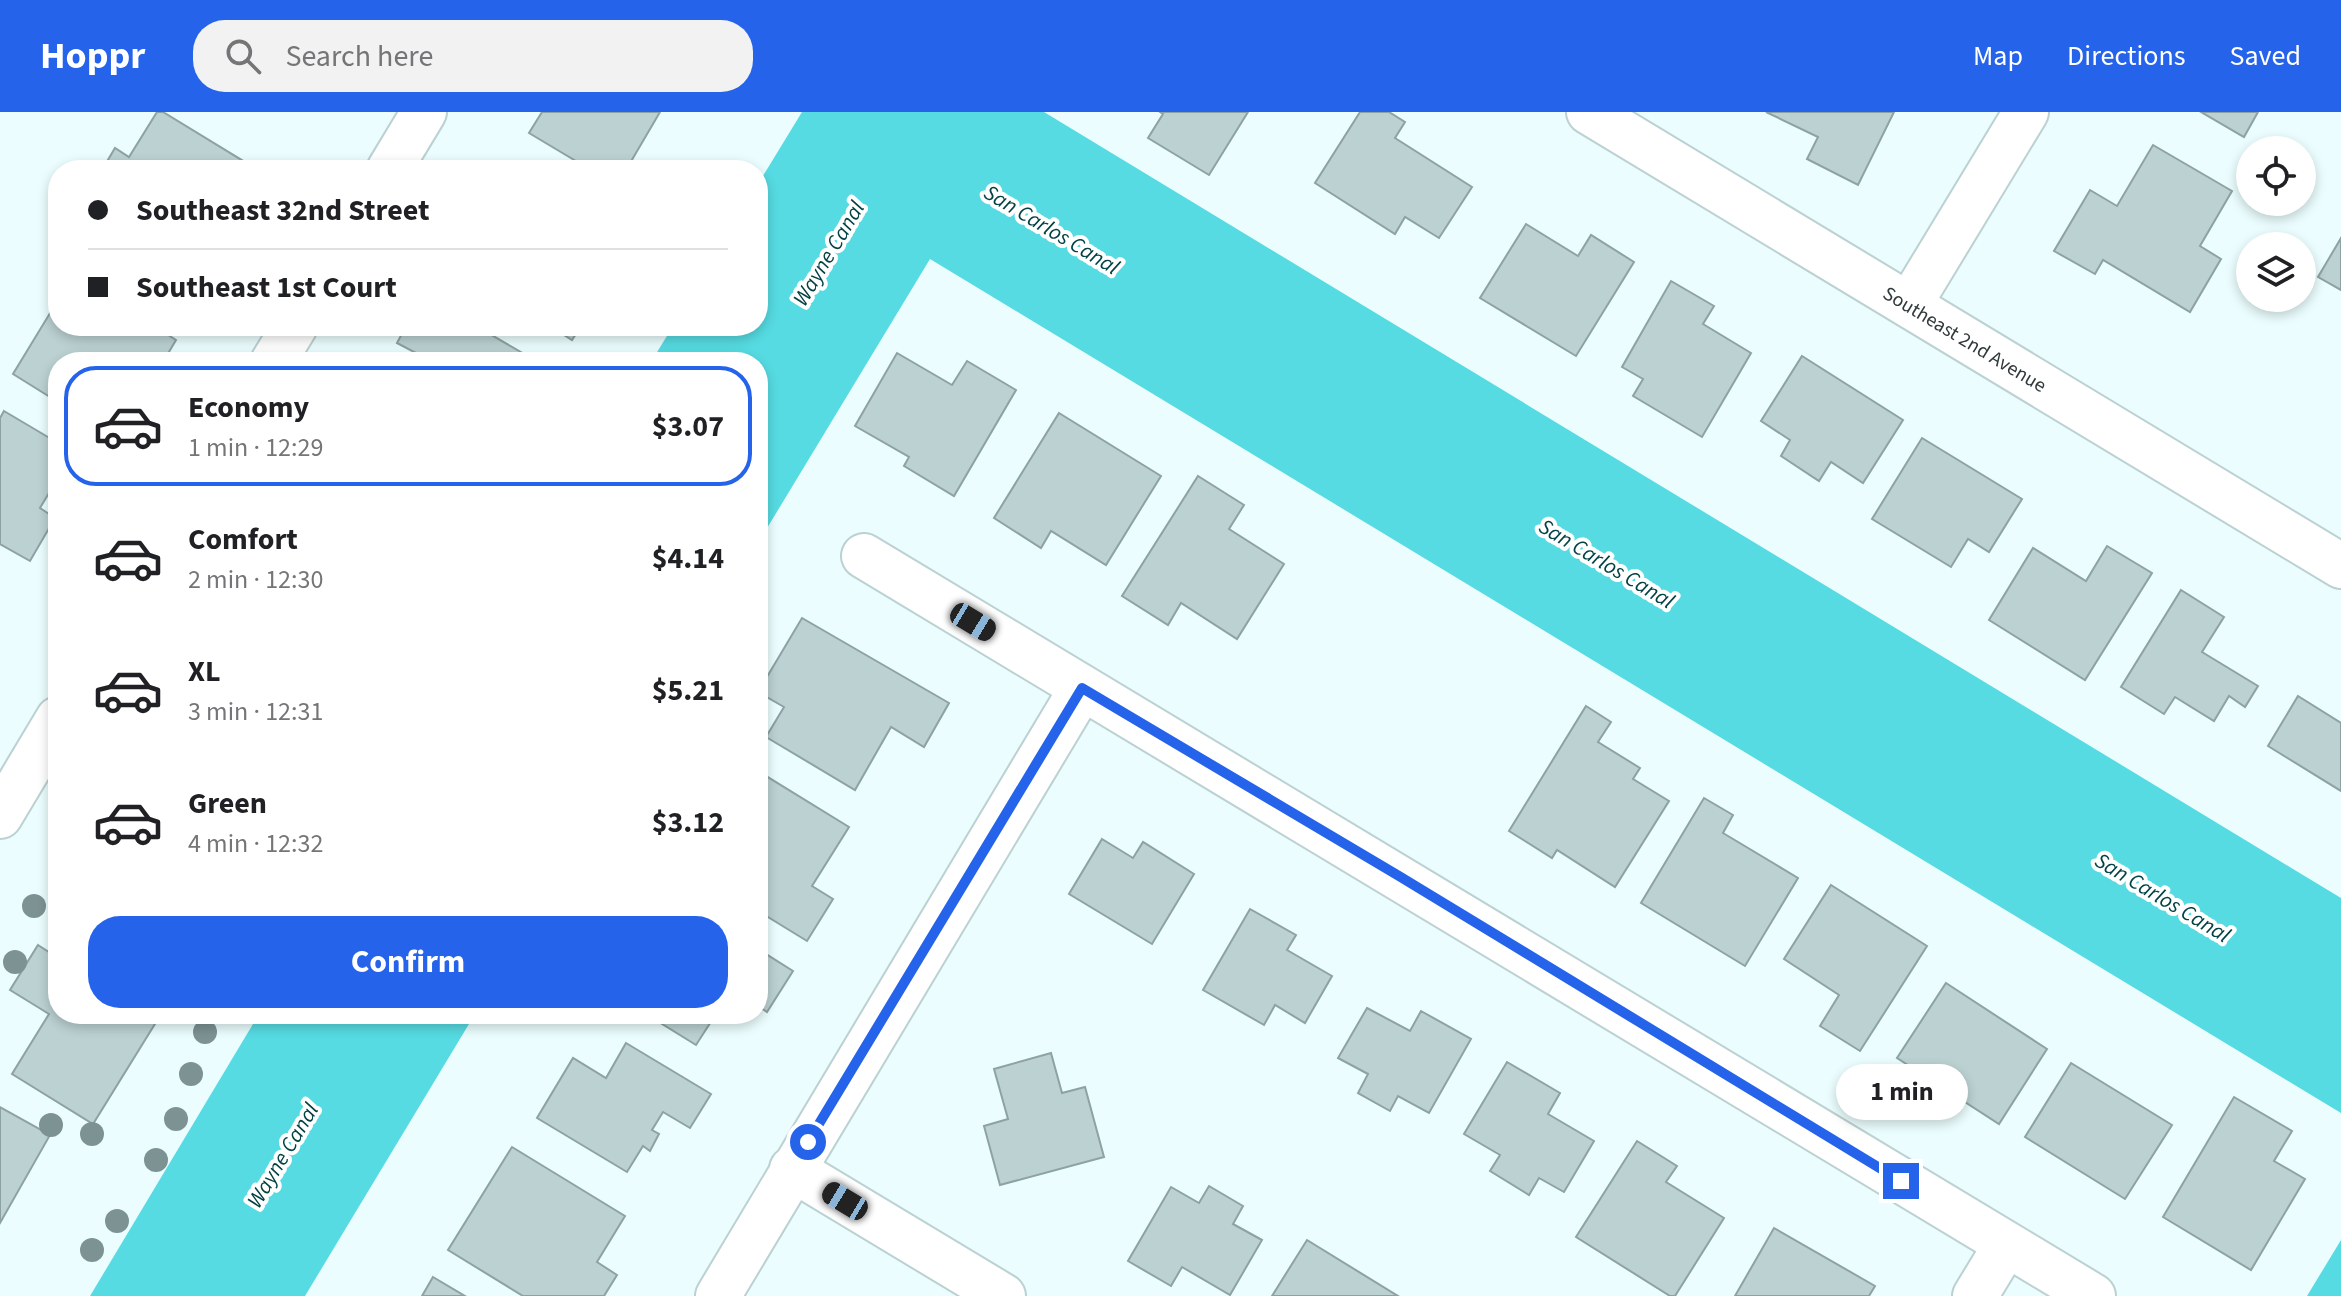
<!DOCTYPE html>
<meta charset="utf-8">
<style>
body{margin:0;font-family:"Source Sans 3",sans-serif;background:#f2f2f2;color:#202124;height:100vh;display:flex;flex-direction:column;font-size:30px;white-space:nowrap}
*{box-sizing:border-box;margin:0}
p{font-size:26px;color:#757577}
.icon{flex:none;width:44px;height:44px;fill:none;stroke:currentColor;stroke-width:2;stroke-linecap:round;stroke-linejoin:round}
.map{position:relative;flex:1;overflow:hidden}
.drawer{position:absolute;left:48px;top:240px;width:720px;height:672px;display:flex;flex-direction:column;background:#fff;border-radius:32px;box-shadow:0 4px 12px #0003}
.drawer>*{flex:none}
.banner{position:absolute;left:48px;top:48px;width:720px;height:176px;border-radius:32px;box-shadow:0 4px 12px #0003;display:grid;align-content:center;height:176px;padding:0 40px;background:#fff}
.fabs{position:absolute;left:2236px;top:24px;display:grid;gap:16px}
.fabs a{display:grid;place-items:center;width:80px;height:80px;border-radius:50%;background:#fff;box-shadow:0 4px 12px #0003;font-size:40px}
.end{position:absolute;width:36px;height:36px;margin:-18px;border:10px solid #2563eb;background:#fff;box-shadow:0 0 0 4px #fff}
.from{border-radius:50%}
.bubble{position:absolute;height:56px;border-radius:28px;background:#fff;box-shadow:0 4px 12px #0003;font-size:26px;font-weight:700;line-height:56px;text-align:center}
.car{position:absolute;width:24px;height:48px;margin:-24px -12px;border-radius:10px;box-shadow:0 0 6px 2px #0007;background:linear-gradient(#222 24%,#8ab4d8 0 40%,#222 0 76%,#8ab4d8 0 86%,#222 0)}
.banner b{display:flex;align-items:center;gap:28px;height:76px;font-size:30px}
.banner b+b{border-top:2px solid #e0e0e0}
.banner i{width:20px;height:20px;background:#202124}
ul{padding:14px 0 0;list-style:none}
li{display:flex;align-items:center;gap:24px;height:120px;margin:0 16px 12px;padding:0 24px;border:4px solid transparent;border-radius:32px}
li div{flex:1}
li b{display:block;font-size:30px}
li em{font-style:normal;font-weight:700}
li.active{border-color:#2563eb}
li>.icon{width:72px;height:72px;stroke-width:1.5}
.cta{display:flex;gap:16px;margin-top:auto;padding:16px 40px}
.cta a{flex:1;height:92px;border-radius:32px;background:#2563eb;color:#fff;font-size:32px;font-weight:700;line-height:92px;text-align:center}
header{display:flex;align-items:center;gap:48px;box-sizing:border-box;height:112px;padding:0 40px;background:#2563eb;color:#fff}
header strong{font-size:38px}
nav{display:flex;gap:44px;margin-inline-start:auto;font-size:28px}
.search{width:560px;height:72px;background:#f2f2f2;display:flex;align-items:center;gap:20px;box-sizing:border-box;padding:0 28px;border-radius:32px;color:#757577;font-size:30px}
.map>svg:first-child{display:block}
</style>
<header>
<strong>Hoppr</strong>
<div class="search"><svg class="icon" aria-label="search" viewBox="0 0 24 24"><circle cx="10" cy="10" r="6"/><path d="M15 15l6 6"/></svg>Search here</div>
<nav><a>Map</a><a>Directions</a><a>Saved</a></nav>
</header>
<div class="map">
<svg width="2341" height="1184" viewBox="0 0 2341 1184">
<rect width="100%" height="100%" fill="#ebfdfe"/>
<g fill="#56dbe2">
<path d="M 802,0 L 1044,0 L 2341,786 L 2341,1001 L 930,147 L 758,431 L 758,250 L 651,250 L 673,214 L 758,214 L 758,72 Z"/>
<path d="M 259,902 L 475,902 L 305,1184 L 90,1184 Z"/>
<path d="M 2341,1128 L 2341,1184 L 2307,1184 Z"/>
</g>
<g fill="#bbd1d2" stroke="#8da2a3" stroke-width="2">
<path d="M 157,0 L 163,0 L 258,58 L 102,58 L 115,36 L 129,45 Z"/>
<path d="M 542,0 L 660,0 L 626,58 L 591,58 L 529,21 Z"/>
<path d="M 1160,0 L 1248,0 L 1209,63 L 1148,26 L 1163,2 Z"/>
<path d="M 1360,0 L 1389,0 L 1405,10 L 1395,26 L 1472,75 L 1439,126 L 1405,105 L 1395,122 L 1315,71 Z"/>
<path d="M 1766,0 L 1894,0 L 1858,73 L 1807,47 L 1818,25 Z"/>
<path d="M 2201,0 L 2258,0 L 2244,25 Z"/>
<path d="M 2153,33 L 2232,79 L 2200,134 L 2221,147 L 2190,200 L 2103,148 L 2095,162 L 2054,139 L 2090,78 L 2117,94 Z"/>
<path d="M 1526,112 L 1578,144 L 1591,123 L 1634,150 L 1576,244 L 1480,186 Z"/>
<path d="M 2341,126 L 2341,178 L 2318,165 Z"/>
<path d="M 1671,169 L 1714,194 L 1703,212 L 1751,241 L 1702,325 L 1633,284 L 1643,267 L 1622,255 Z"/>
<path d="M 58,188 L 58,214 L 154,214 L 176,228 L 163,250 L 58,250 L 58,290 L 13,262 Z"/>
<path d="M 406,214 L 476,214 L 538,250 L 411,250 L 416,241 L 397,231 Z"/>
<path d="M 550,214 L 581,214 L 572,228 Z"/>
<path d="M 897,241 L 952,273 L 967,249 L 1016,278 L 954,384 L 904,354 L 909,345 L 855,314 Z"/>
<path d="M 1802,244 L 1903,308 L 1863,371 L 1831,350 L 1819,369 L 1781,344 L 1790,328 L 1761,309 Z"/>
<path d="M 4,299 L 58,331 L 58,366 L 40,396 L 55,406 L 30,449 L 0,432 L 0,306 Z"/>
<path d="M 1059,301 L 1161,364 L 1106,453 L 1051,419 L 1041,436 L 994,406 Z"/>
<path d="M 1922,326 L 2022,387 L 1989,440 L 1968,427 L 1951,455 L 1872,407 Z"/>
<path d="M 1198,364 L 1244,393 L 1229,417 L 1284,452 L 1237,527 L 1181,491 L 1168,513 L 1122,484 Z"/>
<path d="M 2107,434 L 2152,461 L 2085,568 L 1989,508 L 2033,436 L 2086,469 Z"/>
<path d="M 2181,478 L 2224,505 L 2202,540 L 2258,574 L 2245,595 L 2229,584 L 2214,609 L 2175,585 L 2164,602 L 2121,575 Z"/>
<path d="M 802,506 L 949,591 L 924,635 L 891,615 L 855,678 L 766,625 L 784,595 L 758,580 Z"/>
<path d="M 2298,584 L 2341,611 L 2341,679 L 2268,634 Z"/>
<path d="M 1586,594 L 1611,610 L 1598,630 L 1640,656 L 1633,667 L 1669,689 L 1615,775 L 1557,738 L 1552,746 L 1509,719 Z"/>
<path d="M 758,659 L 849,715 L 812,774 L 833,787 L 807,829 L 758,799 Z"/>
<path d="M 1704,686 L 1733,703 L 1723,721 L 1798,766 L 1745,854 L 1641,791 Z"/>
<path d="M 1102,727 L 1133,746 L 1143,730 L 1194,762 L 1152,832 L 1069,782 Z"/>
<path d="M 1831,773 L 1927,834 L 1860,939 L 1820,914 L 1839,883 L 1784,847 Z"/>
<path d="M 1250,797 L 1296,823 L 1287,838 L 1332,864 L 1305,911 L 1275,893 L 1264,913 L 1203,878 Z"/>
<path d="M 38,833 L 58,846 L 58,902 L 150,902 L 158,907 L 93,1012 L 12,962 L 49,902 L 10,878 Z"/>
<path d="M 758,837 L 793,859 L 767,900 L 758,894 Z"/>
<path d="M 1946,871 L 2047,937 L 1999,1012 L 1897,946 Z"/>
<path d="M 1367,896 L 1410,919 L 1421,899 L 1471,927 L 1429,1001 L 1398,984 L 1390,999 L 1358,981 L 1368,962 L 1338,946 Z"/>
<path d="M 646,902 L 716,902 L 696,933 Z"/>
<path d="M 626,931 L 711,982 L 690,1016 L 663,1000 L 652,1018 L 659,1022 L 650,1039 L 643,1034 L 627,1060 L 537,1006 L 573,946 L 606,966 Z"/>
<path d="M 1051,941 L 1062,981 L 1085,975 L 1104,1045 L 1000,1073 L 984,1014 L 1008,1007 L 994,957 Z"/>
<path d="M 1507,950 L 1560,981 L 1548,1002 L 1594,1029 L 1564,1080 L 1539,1066 L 1529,1083 L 1490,1059 L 1500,1043 L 1464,1022 Z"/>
<path d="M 2071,951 L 2172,1013 L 2125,1087 L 2025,1025 Z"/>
<path d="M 2234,985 L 2292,1019 L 2274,1049 L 2305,1067 L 2251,1158 L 2163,1105 Z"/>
<path d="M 0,995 L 50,1023 L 0,1111 Z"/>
<path d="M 1637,1029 L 1677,1054 L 1666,1070 L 1724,1106 L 1675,1184 L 1670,1184 L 1576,1125 Z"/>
<path d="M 512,1035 L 625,1104 L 597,1150 L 617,1163 L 604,1184 L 523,1184 L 448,1138 Z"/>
<path d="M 1209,1074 L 1243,1094 L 1233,1112 L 1262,1128 L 1230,1183 L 1182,1155 L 1171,1174 L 1128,1149 L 1171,1075 L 1199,1091 Z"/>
<path d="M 1774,1116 L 1875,1174 L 1869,1184 L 1735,1184 Z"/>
<path d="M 1307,1128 L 1398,1184 L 1272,1184 Z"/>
<path d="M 433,1165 L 465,1184 L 422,1184 Z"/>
</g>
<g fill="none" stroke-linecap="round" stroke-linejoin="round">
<defs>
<g id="minor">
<path d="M 1589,0 L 2341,454"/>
<path d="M 389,58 L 424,0"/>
<path d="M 1909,193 L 2026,0"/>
<path d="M 273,250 L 295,214"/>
<path d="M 864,444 L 2093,1184"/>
<path d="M 0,704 L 58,607"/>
<path d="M 792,1057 L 1003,1184"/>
<path d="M 718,1184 L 1082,576"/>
<path d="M 1975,1184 L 2006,1133"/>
</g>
</defs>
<use href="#minor" stroke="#bbd1d2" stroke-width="48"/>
<use href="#minor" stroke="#fff" stroke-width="44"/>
</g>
<g fill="#7d9293">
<circle cx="34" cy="794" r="12"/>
<circle cx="15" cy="850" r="12"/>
<circle cx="205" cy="920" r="12"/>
<circle cx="191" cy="962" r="12"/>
<circle cx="176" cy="1007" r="12"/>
<circle cx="51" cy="1013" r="12"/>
<circle cx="92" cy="1022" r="12"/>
<circle cx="156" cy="1048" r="12"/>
<circle cx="117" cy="1109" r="12"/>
<circle cx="92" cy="1138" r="12"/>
</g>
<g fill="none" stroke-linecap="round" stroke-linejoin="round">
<path stroke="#2563eb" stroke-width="10" d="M 808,1030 L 1082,576 L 1399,764 L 1901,1069"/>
</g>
<g text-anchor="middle" stroke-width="8" stroke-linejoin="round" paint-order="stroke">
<g font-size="20" fill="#313a3b" stroke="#fff">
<text transform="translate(1965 227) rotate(31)" y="7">Southeast 2nd Avenue</text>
</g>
<g font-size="22" font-style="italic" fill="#024245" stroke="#fff">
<text transform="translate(1052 117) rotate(31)" y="8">San Carlos Canal</text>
<text transform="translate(828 141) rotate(-59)" y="8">Wayne Canal</text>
<text transform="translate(1607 451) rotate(31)" y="8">San Carlos Canal</text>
<text transform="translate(2163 785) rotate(31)" y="8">San Carlos Canal</text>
<text transform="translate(282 1043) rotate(-59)" y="8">Wayne Canal</text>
</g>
</g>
</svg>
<div class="fabs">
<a><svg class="icon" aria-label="locate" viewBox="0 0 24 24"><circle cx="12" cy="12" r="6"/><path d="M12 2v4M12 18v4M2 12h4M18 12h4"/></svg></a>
<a><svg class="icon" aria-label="layers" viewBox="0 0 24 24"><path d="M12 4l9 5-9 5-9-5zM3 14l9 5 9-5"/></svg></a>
</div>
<i class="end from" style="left:808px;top:1030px"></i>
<i class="end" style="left:1901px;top:1069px"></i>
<div class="bubble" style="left:1836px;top:952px;width:132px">1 min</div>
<i class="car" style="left:973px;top:510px;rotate:121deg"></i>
<i class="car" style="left:845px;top:1089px;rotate:301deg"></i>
<div class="banner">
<b><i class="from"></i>Southeast 32nd Street</b>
<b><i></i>Southeast 1st Court</b>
</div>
<section class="drawer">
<ul>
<li class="active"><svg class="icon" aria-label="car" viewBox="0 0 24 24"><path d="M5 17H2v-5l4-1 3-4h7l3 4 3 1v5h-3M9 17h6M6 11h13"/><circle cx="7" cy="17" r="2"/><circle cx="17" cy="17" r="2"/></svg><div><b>Economy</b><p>1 min · 12:29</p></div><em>$3.07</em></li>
<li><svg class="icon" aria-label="car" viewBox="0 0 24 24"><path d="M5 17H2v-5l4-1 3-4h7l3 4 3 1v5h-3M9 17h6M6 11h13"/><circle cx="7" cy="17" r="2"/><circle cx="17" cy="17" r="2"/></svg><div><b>Comfort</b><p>2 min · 12:30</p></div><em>$4.14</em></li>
<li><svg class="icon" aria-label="car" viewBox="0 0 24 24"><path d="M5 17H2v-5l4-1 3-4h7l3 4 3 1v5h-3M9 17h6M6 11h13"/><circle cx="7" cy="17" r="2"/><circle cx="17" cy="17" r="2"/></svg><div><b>XL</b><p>3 min · 12:31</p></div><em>$5.21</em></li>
<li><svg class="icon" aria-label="car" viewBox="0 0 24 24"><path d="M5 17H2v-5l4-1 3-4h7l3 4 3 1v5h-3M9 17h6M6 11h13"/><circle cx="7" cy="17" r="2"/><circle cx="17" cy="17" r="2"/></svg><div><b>Green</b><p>4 min · 12:32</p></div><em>$3.12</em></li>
</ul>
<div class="cta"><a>Confirm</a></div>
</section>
</div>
